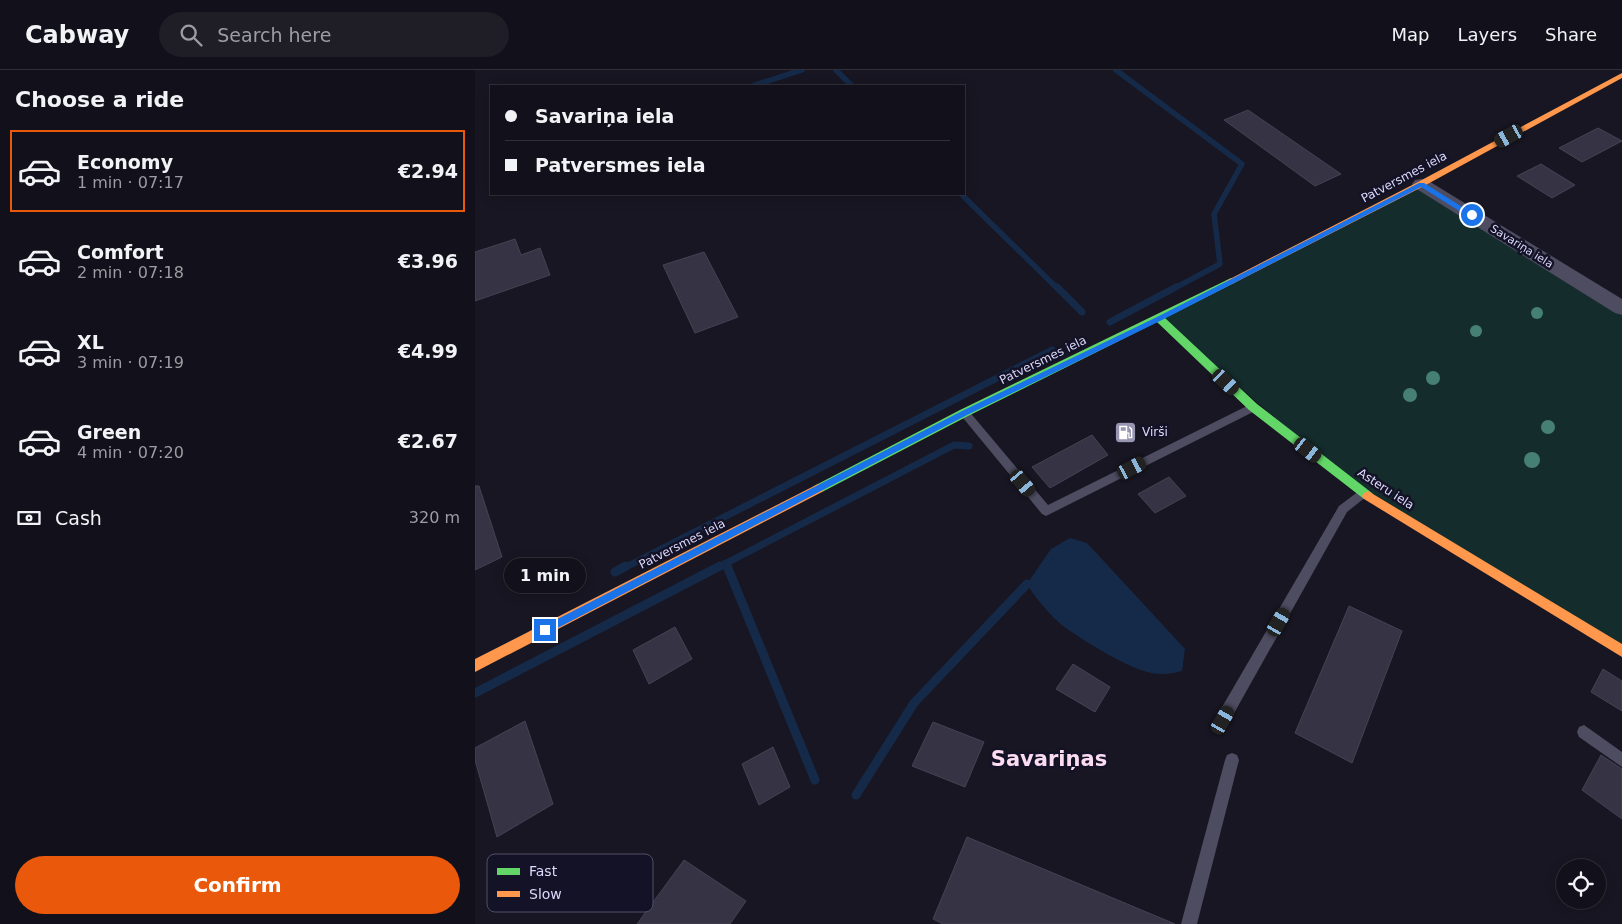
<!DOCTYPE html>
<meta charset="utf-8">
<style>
body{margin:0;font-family:"DejaVu Sans",sans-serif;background:#1f1e27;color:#f1f3f6;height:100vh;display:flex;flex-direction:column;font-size:19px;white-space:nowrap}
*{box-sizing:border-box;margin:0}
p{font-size:16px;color:#9c9da2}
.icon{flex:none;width:28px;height:28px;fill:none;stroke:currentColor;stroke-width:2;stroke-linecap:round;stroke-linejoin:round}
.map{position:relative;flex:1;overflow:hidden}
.drawer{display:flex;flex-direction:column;background:#12101a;width:475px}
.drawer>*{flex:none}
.banner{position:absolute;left:15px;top:15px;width:475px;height:110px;border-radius:0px;box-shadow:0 2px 12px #0003,0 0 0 1px #313039;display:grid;align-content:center;height:110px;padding:0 15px;background:#12101a}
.fabs{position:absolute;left:1081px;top:789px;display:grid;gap:10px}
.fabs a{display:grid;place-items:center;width:50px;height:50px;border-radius:50%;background:#12101a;box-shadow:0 2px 12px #0003,0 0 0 1px #313039;font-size:25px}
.end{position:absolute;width:22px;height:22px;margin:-11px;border:6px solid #1a73e8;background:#fff;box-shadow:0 0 0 2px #fff}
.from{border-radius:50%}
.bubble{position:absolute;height:35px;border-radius:18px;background:#12101a;box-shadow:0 2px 12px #0003,0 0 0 1px #313039;font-size:16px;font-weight:700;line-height:35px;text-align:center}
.car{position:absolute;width:15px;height:30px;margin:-15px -8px;border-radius:6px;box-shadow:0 0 4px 1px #0007;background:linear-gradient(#222 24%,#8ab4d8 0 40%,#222 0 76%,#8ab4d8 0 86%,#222 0)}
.banner b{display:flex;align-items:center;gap:18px;height:48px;font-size:19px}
.banner b+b{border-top:1px solid #313039}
.banner i{width:12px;height:12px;background:#f1f3f6}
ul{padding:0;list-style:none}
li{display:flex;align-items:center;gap:15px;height:82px;margin:0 10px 8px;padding:0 5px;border:2px solid transparent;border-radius:0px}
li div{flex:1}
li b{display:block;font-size:19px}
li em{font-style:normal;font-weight:700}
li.active{border-color:#ea580c}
li>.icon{width:45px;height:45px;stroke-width:1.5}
h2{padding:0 15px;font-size:22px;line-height:60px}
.pay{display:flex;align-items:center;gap:12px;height:55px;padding:0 15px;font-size:19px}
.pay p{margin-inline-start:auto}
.button{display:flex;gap:10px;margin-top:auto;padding:10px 15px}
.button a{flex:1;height:58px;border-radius:30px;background:#ea580c;color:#fff;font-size:20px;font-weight:700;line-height:58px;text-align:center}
header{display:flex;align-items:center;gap:30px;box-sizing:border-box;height:70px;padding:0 25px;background:#12101a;border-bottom:1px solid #313039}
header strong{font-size:24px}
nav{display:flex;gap:28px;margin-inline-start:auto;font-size:18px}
.search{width:350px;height:45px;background:#1f1e27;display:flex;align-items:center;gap:12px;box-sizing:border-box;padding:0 18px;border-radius:28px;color:#9c9da2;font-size:19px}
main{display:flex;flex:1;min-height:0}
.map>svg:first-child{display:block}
</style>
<header>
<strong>Cabway</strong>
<div class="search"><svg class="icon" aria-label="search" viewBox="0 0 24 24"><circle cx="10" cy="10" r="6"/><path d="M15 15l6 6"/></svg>Search here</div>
<nav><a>Map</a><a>Layers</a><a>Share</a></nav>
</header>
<main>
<section class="drawer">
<h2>Choose a ride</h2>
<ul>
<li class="active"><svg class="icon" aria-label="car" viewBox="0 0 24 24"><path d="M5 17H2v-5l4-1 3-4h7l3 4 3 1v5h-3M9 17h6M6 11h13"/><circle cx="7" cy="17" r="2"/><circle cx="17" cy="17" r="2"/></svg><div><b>Economy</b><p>1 min · 07:17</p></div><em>€2.94</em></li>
<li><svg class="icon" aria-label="car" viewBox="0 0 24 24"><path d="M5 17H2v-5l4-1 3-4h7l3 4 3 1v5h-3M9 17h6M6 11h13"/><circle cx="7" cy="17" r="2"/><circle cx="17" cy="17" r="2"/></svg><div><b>Comfort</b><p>2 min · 07:18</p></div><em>€3.96</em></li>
<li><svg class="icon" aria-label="car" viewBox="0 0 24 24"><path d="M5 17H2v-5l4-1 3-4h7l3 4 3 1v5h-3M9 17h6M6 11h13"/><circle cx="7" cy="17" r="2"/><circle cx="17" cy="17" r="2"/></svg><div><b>XL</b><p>3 min · 07:19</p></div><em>€4.99</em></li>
<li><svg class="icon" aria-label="car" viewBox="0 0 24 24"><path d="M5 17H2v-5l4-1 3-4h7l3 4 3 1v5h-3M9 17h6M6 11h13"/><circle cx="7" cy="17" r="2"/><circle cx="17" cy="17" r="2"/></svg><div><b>Green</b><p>4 min · 07:20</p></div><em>€2.67</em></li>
</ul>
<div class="pay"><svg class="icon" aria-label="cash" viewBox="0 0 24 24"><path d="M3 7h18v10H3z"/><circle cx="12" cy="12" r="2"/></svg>Cash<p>320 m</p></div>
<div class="button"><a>Confirm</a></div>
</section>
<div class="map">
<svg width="1147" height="854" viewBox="0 0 1147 854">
<rect width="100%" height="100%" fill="#181622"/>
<path fill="#152c2c" d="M 946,114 L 1147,238 L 1147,581 L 888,423 L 684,248 Z"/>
<path fill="#152a49" d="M 595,468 L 612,473 L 710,579 L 707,601 C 693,605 679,605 666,600 C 647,594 594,563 580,549 C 569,538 560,527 552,514 L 576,479 Z"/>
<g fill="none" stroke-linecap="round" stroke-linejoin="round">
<g stroke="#152a49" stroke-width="5.5">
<path d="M 361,0 L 377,16"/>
<path d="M 641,0 L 767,94 L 739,144 L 745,194 L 698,219"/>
<path d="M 277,16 L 327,0"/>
<path d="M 486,124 L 583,219"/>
</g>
<g stroke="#152a49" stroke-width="7">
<path d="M 582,217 L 607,242"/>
<path d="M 635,252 L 701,217"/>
<path d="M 251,493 L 253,498"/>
<path d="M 149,498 L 577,280"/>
<path d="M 242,498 L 479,375 L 494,376"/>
</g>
<g stroke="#152a49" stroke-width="9">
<path d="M 252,496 L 340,710"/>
<path d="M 140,502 L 151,496"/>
<path d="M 0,623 L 245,496"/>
<path d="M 381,725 L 439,633 L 552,514"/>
</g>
</g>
<g fill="#363444" stroke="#454255">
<path d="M 773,40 L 866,104 L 840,116 L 749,50 Z"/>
<path d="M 1123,58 L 1147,71 L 1107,92 L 1084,78 Z"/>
<path d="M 1066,94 L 1100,115 L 1077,128 L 1042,106 Z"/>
<path d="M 40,169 L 46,185 L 65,178 L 75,205 L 0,231 L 0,182 Z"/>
<path d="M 229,182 L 263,247 L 220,263 L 188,195 Z"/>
<path d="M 617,365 L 633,385 L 575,418 L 557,397 Z"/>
<path d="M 694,407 L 711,426 L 680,443 L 663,424 Z"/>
<path d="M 0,416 L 4,416 L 27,487 L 0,500 Z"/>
<path d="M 874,536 L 927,561 L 877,693 L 820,663 Z"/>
<path d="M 200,557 L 217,589 L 174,614 L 158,580 Z"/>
<path d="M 598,594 L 635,617 L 620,642 L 581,619 Z"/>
<path d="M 1128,599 L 1147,611 L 1147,641 L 1116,622 Z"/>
<path d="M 50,651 L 78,734 L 22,767 L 0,690 L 0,678 Z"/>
<path d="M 458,652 L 509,672 L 490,717 L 437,696 Z"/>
<path d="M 298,677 L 315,717 L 284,735 L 267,694 Z"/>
<path d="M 1126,685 L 1147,699 L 1147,749 L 1107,720 Z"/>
<path d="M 492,767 L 700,854 L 468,854 L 458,849 Z"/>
<path d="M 209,790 L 271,831 L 255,854 L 162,854 Z"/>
</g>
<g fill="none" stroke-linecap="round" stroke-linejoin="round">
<g fill="#4d4c61" fill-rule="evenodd">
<path d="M 778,333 L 783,337 L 782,340 L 571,446 L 567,444 L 484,343 L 489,339 L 493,340 L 573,435 Z"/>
<path d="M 888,418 L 892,420 L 894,423 L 892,426 L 872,442 L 753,654 L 748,656 L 743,654 L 741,649 L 743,644 L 864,436 Z"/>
<path d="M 1109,655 L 1147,682 L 1147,697 L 1104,667 L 1102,662 L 1104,657 Z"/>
<path d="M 757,683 L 762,685 L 764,690 L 722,854 L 706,854 L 750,690 L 752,685 Z"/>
</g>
<path fill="#4d4c61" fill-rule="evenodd" d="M 946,109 L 952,110 L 1147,229 L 1147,245 L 1140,243 L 940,118 L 937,114 L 940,110 Z"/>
<path fill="#63d668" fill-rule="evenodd" d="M 756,208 L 761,211 L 759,213 L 690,248 L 782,334 L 897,423 L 899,426 L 897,429 L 889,429 L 774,340 L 682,252 L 493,346 L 347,422 L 339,422 L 337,419 L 339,416 L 485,340 Z"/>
<g fill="#ff974d" fill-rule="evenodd">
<path d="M 1147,3 L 1147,8 L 949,116 L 759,213 L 756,214 L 751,211 L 943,112 Z"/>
<path d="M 343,414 L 347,416 L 349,419 L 347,422 L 0,602 L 0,589 Z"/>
<path d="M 893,421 L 1147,574 L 1147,587 L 889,429 L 887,426 L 889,423 Z"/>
</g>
</g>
<g fill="#468074">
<circle cx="1062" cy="243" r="6"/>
<circle cx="1001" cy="261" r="6"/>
<circle cx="958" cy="308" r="7"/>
<circle cx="935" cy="325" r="7"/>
<circle cx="1073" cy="357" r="7"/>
<circle cx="1057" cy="390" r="8"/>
</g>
<path fill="#1a73e8" d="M 944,113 L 949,113 L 1000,145 L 994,147 L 946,117 L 687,250 L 492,345 L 73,563 L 67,563 L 67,557 L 487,341 L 682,247 Z"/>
<defs>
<symbol id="fuel-square" viewBox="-11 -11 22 22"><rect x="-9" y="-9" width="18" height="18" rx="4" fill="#9795b0" stroke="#141226"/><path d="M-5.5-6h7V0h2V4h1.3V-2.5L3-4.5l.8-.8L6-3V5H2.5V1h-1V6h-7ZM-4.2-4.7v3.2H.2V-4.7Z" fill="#fff"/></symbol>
</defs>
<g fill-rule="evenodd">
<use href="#fuel-square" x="638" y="350" width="25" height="25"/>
</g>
<g text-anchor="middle" stroke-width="5" stroke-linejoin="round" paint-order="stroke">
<g font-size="11" fill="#dcdafc" stroke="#141226">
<text transform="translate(1047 176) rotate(32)" y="4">Savariņa iela</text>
</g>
<g font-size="12" fill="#dcdafc" stroke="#141226">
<text transform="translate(929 107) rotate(-28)" y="4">Patversmes iela</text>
<text transform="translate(568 290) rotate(-26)" y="4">Patversmes iela</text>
<text transform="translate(911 419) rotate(33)" y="4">Asteru iela</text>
<text transform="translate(207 474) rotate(-27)" y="4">Patversmes iela</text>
</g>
<g font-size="12" fill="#dcdafc" stroke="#141226" text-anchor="start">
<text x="667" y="366">Virši</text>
</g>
<g font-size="21" font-weight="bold" fill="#fcdcf1" stroke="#141226">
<text x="574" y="696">Savariņas</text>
</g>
</g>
<rect x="12" y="784" width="166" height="58" rx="8" fill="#141226" stroke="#504e66" stroke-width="1"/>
<rect x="22" y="798" width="23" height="7" fill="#63d668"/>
<rect x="22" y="821" width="23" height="6" fill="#ff974d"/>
<g font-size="14" fill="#dcdafc">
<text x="54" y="806">Fast</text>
<text x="54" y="829">Slow</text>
</g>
</svg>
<div class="fabs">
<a><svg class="icon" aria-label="locate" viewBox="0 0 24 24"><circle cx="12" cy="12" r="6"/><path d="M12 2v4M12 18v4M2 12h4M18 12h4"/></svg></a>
</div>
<i class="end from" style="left:997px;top:145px"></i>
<i class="end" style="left:70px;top:560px"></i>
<div class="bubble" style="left:29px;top:488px;width:82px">1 min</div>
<i class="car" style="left:1034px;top:66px;rotate:241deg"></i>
<i class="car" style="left:751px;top:312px;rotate:133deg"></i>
<i class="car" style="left:833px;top:380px;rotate:128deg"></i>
<i class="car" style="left:657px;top:398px;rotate:63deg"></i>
<i class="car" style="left:548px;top:413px;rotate:140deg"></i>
<i class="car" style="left:804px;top:552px;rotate:30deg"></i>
<i class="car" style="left:748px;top:650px;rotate:30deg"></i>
<div class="banner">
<b><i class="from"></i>Savariņa iela</b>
<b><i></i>Patversmes iela</b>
</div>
</div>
</main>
